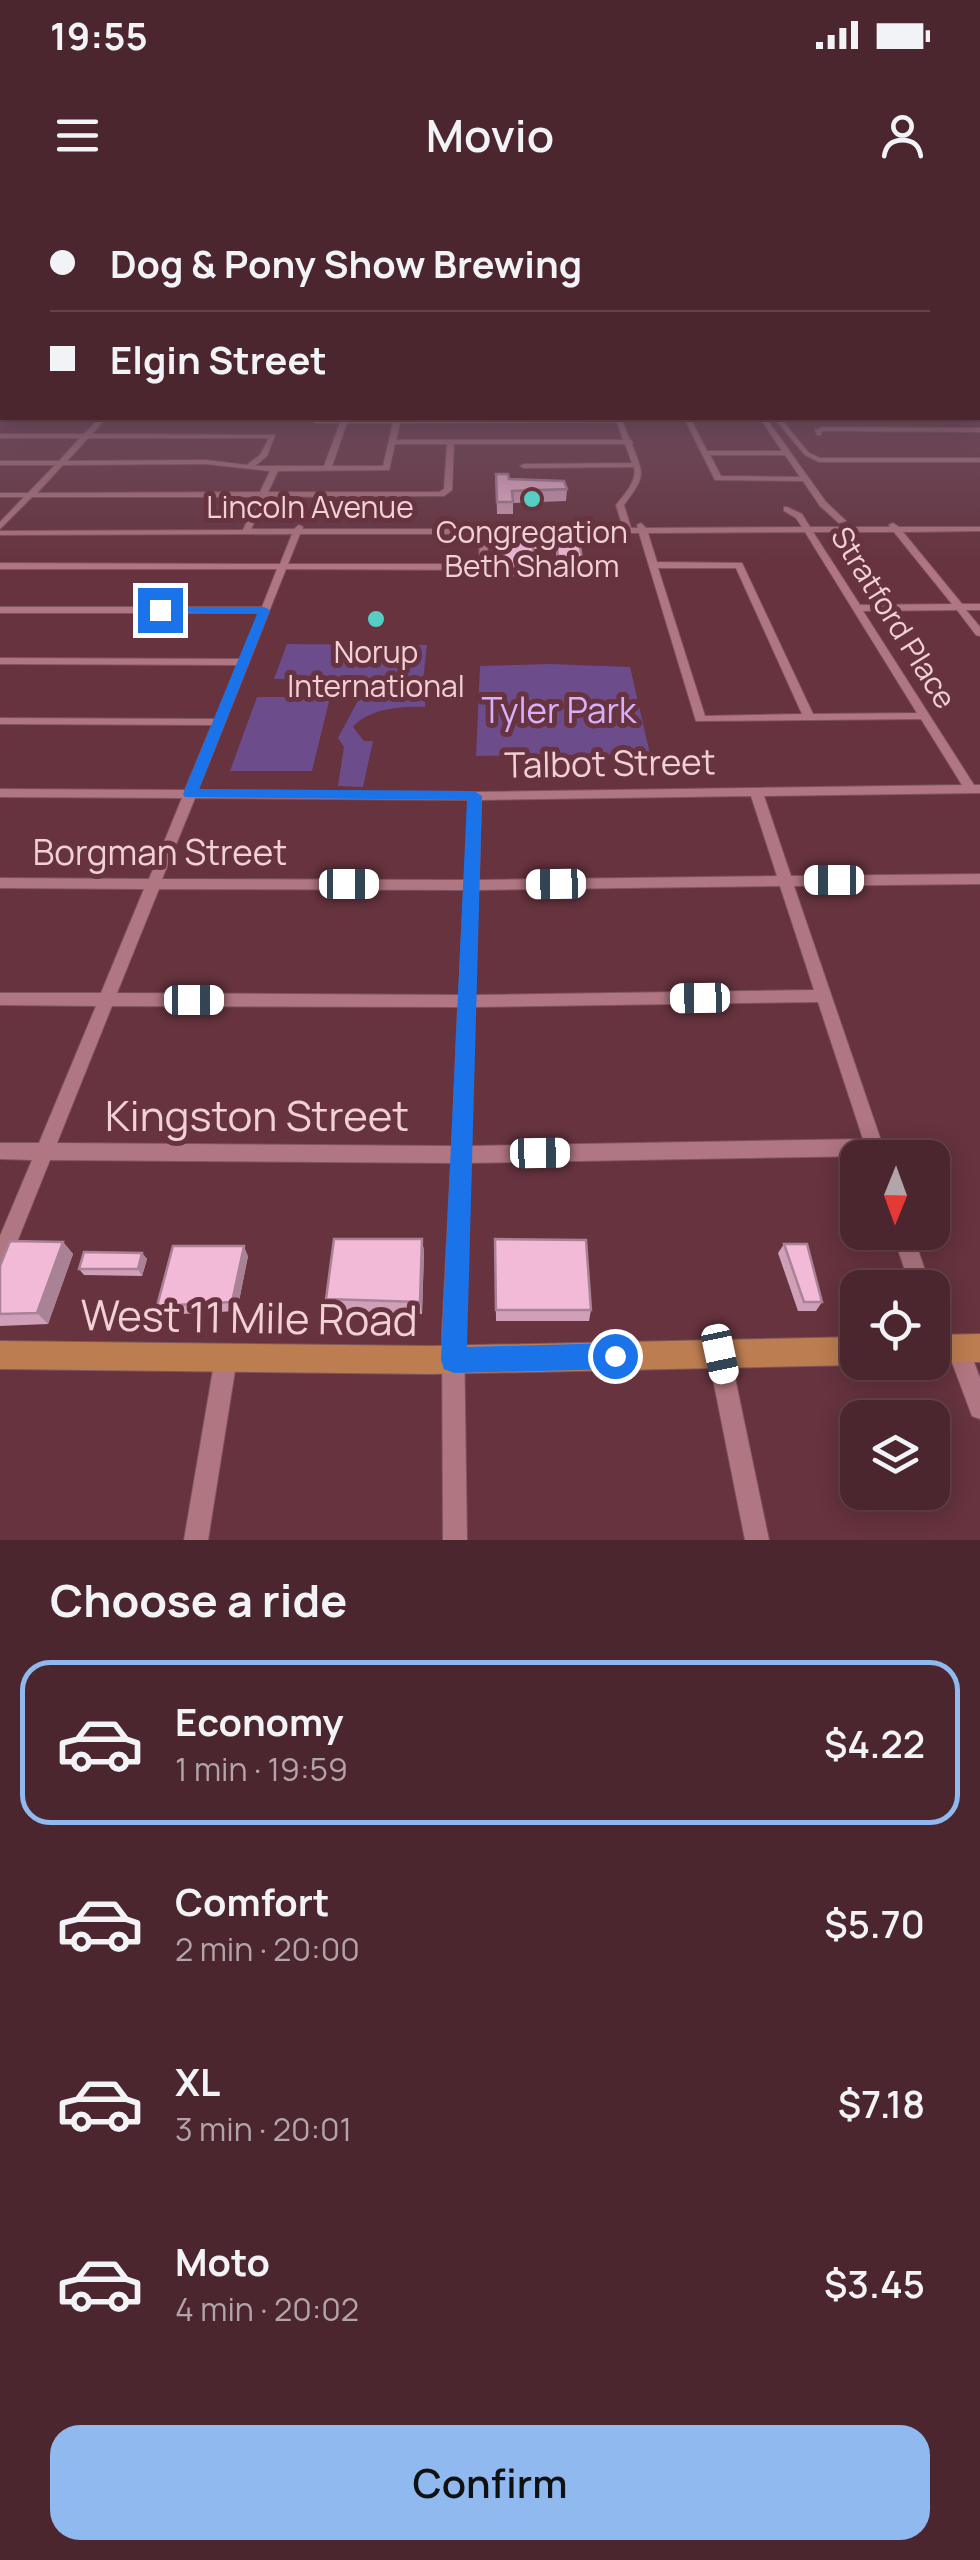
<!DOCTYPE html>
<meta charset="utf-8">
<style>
body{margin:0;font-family:Manrope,sans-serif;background:#532e36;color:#f1f3f6;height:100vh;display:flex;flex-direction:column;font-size:38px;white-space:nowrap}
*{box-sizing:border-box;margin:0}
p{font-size:32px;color:#b2a5aa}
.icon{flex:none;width:55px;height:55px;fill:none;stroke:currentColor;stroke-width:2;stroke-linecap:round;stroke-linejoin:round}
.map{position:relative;height:1340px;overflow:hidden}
.details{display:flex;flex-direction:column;background:#4c262e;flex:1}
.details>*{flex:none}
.top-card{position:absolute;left:0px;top:0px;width:980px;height:220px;box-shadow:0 5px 25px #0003,0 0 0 2px #63434a;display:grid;align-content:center;height:220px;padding:0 50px;background:#4c262e}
.needle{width:65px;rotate:181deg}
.controls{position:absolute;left:840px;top:940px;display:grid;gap:20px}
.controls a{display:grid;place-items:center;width:110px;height:110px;border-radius:20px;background:#4c262e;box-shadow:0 5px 25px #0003,0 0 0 2px #63434a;font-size:50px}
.end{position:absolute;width:45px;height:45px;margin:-22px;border:12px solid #1a73e8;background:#fff;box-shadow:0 0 0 5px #fff}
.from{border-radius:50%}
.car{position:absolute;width:30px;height:60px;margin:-30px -15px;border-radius:12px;box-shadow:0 0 8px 2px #0007;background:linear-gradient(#fff 24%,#345 0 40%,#fff 0 76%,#345 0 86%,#fff 0)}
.top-card b{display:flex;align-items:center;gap:35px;height:95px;font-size:38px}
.top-card b+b{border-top:2px solid #63434a}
.top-card i{width:25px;height:25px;background:#f1f3f6}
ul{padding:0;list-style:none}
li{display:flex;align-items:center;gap:30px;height:165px;margin:0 20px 15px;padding:0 30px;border:5px solid transparent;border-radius:30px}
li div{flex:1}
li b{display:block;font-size:38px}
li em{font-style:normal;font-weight:600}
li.on{border-color:#90b9f0}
li>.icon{width:90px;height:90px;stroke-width:1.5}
h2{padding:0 50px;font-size:45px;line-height:120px}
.button{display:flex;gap:20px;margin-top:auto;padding:20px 50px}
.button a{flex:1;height:115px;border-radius:30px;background:#90b9f0;color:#111;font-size:40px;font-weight:600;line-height:115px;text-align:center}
.status{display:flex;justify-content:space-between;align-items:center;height:70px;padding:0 50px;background:#4c262e;direction:ltr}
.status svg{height:28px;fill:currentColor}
header{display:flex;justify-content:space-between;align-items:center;height:130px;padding:0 50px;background:#4c262e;font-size:45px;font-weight:600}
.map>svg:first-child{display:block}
</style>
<div class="status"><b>19:55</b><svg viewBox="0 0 49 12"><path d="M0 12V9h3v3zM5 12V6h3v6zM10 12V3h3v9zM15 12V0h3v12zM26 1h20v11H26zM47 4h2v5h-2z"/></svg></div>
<header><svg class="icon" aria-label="menu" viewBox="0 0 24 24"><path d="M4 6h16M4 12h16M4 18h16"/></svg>Movio<svg class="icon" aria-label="person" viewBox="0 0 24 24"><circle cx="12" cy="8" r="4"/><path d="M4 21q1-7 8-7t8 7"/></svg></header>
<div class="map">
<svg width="980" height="1340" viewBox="0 0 980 1340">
<rect width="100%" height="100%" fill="#66333e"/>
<g fill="#6d4c8c">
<path d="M 287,444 L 427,445 L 423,481 L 274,479 Z"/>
<path d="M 549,464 L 630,467 L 650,554 L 476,556 L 480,466 Z"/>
<path d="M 362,493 L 426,493 L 425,507 C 401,506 368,509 353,527 L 364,541 L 373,541 L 363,587 L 338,586 L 344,547 L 338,538 Z"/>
<path d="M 257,497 L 330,497 L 312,571 L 230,571 Z"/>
</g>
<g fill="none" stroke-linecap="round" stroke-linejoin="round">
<defs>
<g id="minor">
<rect x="0" y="188" width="2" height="4"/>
<rect x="978" y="208" width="2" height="4"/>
<rect x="0" y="210" width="2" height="4"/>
<path d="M 100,218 L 106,218 L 92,234 L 275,235 L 267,256 L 255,266 L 324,266 L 340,223 L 315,223 L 312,221 L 313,218 L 619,218 C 627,223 625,237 633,242 L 632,244 C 644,276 646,275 624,305 L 631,328 L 638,328 L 637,325 L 641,323 L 646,328 L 802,327 L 796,318 L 784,311 L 784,307 L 787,307 L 802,314 L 810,327 L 890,327 L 889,325 L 893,323 L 899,327 L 980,327 L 980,331 L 903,332 L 962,404 L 980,404 L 980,410 L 966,410 L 980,427 L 980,436 L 976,435 L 957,410 L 863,411 L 974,585 L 980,585 L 980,593 L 764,596 L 791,676 L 980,674 L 980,684 L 794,686 L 887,958 L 869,958 L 868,956 L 469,963 L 464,1135 L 467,1340 L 443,1340 L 442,1135 L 451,963 L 50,960 L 7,1067 L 0,1070 L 0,1036 L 32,960 L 0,959 L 0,943 L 39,943 L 96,806 L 0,805 L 0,793 L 101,793 L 144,689 L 0,688 L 0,678 L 149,679 L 182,598 L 0,597 L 0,589 L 185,590 L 212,525 L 0,524 L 0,518 L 215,519 L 237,465 L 0,464 L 0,458 L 240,459 L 259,413 L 0,413 L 0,407 L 262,407 L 277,369 L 0,369 L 0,363 L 280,364 L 292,334 L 0,335 L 0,331 L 243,330 L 258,297 L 32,297 L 0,329 L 0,322 L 24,297 L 0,297 L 0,293 L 28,293 L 55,265 L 0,265 L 0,261 L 59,261 L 80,238 L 0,238 L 0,234 L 84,234 ZM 617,222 L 623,240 L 396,240 L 400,223 ZM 347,223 L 393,223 L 383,266 L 332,266 ZM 88,238 L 269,238 L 260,255 L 247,265 L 206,260 L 67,261 ZM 395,244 L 447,244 L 444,289 L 439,292 L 268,292 L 278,271 L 389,270 ZM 454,244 L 625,244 L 632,263 L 524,264 L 520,266 L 524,268 L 634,267 C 637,282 625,293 616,305 L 623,328 L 488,329 L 487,324 L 481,324 L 480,329 L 302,329 L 303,327 L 299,325 L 294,329 L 251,329 L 266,297 L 444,296 L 452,290 ZM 206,264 L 270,271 L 260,292 L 37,293 L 63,265 ZM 805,332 L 917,513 L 813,514 L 742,363 L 657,362 L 648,333 ZM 813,332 L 894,332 L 952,404 L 860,405 ZM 488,333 L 639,333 L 696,521 L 921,519 L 962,585 L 475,592 L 198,590 L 286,369 L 483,370 L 487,367 ZM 300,334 L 480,334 L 479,364 L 288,364 ZM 658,368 L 736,368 L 802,514 L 705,516 ZM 751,596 L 777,676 L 479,680 L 481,600 ZM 195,598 L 469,600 L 465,680 L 162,679 ZM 780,686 L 814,790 L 475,795 L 478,690 ZM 159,689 L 464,690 L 459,795 L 117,793 ZM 818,802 L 863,939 L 470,946 L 474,807 ZM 112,806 L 458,807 L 452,946 L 57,943 Z"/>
<path d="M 684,218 L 690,218 L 707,251 L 782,251 L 760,218 L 766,218 L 826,302 L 846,321 L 839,323 L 820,306 L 803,281 L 715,280 ZM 710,255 L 785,255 L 800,277 L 721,276 Z"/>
<path d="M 774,218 L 780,218 L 809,253 L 820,258 L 980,258 L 980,262 L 819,262 L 805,255 Z"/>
<path d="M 823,227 L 980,228 L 980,232 L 824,231 L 821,232 L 821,235 L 817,235 L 815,230 Z"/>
<path d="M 892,1032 L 912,1032 L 931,1088 L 911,1088 Z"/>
<path d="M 932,1110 L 939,1113 L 951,1141 L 958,1138 L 966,1141 L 980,1178 L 980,1219 L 972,1216 L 950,1157 L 943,1160 L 935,1157 L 932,1150 Z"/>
<path d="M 719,1143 L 727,1146 L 730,1154 L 769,1340 L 745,1340 L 708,1154 L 711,1146 Z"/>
<path d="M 226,1147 L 234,1150 L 237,1158 L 208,1340 L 184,1340 L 215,1158 L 218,1150 Z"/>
</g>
<g id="major">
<rect x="978" y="186" width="2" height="5"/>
<rect x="978" y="202" width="2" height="4"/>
<path d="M 980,1134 L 980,1162 L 932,1163 L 932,1135 Z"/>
<path d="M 858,1137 L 858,1162 L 863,1162 L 858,1165 L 431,1174 L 0,1169 L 0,1141 L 431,1146 Z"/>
</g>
<path id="highway" d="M 980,190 L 980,196 L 978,195 L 978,191 Z"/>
</defs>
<use href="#minor" stroke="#7e545e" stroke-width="2"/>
<use href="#major" stroke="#7e545e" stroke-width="2"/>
<use href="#highway" stroke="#7e545e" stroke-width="2"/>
<use href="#minor" fill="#b07681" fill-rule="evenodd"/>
<use href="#major" fill="#bc7d50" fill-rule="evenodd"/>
<use href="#highway" fill="#c4812f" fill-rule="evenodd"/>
</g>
<g fill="#d0a0b8">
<path d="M 496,274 L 509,279 L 567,289 L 566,301 L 513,303 L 513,314 L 497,314 Z"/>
<path d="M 539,332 L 539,349 L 533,349 L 535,377 L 495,376 L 492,342 L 506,340 Z"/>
<path d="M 555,332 L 583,363 L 582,372 L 564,372 L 563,366 L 557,366 Z"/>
<path d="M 422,1039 L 424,1052 L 422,1114 L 330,1111 L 326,1099 Z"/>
<path d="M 495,1039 L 591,1110 L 589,1121 L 496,1121 Z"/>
<path d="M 63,1042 L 73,1054 L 48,1124 L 0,1126 L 0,1066 Z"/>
<path d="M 784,1044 L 822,1102 L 816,1111 L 798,1111 L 778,1053 Z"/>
<path d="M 142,1053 L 147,1059 L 142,1076 L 84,1075 L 79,1069 Z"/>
<path d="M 248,1056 L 237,1111 L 164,1115 L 157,1106 Z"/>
</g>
<g fill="#a98296">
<path d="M 422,1039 L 424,1052 L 422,1114 L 420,1102 Z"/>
<path d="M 63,1042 L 73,1054 L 48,1124 L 37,1113 Z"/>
<path d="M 244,1046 L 248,1056 L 237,1111 L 232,1102 Z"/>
<path d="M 142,1053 L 147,1059 L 142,1076 L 138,1069 Z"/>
</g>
<g fill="#f2bad6" stroke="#a98296" stroke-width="2.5">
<path d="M 496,274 L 508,274 L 509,279 L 564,281 L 567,289 L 512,291 L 513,302 L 497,302 Z"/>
<path d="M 507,328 L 539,332 L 540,340 L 532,340 L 535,367 L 495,366 L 492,342 L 506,340 Z"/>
<path d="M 555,332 L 577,332 L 583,363 L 564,363 L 564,356 L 558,356 Z"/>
<path d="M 334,1039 L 422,1039 L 420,1102 L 326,1099 Z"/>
<path d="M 495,1039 L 586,1040 L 591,1110 L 496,1110 Z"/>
<path d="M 10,1041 L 63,1042 L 37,1113 L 0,1114 L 0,1066 Z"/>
<path d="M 784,1044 L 807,1044 L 822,1102 L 804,1102 Z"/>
<path d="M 173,1046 L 244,1046 L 232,1102 L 157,1106 Z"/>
<path d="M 84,1052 L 142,1053 L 138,1069 L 79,1069 Z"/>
</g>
<linearGradient id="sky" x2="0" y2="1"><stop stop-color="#381c22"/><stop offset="0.49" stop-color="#6e5063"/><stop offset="1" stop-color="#6e5063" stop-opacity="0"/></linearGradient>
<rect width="980" height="367" fill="url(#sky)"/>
<path fill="#1a73e8" d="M 160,407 L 264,407 L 270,410 L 199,589 L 474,591 L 482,596 L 467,1147 L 615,1143 L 624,1147 L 628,1156 L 624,1165 L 615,1169 L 454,1173 L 444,1169 L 441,1160 L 467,600 L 185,597 L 183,594 L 257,414 L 156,412 Z"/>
<g fill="#56cec3" stroke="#66333e" stroke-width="4">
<circle cx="532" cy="299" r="10"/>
<circle cx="376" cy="419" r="10"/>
</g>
<g text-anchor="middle" stroke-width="10" stroke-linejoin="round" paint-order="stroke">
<g font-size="30" fill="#f1d1d6" stroke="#66333e">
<text x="310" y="318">Lincoln Avenue</text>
<text transform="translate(893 418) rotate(58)" y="10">Stratford Place</text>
</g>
<g font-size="30" fill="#f1d1d6" stroke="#66333e">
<text x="532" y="343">Congregation<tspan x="532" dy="34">Beth Shalom</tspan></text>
<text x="376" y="463">Norup<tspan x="376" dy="34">International</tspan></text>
</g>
<g font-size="35" fill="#d6b0fd" stroke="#66333e">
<text x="559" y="523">Tyler Park</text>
</g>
<g font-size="35" fill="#f1d1d6" stroke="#66333e">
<text transform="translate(610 564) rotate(-1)" y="12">Talbot Street</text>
<text x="160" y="665">Borgman Street</text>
</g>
<g font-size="42" fill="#f1d1d6" stroke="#66333e">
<text x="257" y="931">Kingston Street</text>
<text transform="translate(249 1118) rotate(1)" y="15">West 11 Mile Road</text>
</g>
</g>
</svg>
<div class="controls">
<a><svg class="needle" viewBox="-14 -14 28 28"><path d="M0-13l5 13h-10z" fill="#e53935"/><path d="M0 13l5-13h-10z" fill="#b2a5aa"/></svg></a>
<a><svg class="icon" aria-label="locate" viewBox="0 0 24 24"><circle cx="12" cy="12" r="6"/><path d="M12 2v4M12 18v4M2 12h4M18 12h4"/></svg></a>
<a><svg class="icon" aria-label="layers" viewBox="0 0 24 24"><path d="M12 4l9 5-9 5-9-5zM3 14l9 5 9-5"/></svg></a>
</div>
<i class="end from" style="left:615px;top:1156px"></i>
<i class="end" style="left:160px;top:410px"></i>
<i class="car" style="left:834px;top:680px;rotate:270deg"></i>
<i class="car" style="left:349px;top:684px;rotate:90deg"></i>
<i class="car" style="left:556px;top:684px;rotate:269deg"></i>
<i class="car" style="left:700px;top:798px;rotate:269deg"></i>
<i class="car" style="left:194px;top:800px;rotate:90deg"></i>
<i class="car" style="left:540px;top:953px;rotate:89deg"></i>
<i class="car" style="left:720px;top:1154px;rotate:168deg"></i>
<div class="top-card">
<b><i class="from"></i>Dog &amp; Pony Show Brewing</b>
<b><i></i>Elgin Street</b>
</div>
</div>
<section class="details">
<h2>Choose a ride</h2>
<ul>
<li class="on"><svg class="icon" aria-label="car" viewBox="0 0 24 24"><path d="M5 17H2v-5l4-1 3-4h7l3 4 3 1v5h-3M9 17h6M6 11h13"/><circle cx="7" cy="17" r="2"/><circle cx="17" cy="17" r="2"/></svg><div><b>Economy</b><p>1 min · 19:59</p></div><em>$4.22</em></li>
<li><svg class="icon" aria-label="car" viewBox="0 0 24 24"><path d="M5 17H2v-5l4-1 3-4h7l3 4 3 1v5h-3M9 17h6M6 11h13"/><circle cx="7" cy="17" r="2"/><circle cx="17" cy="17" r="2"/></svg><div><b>Comfort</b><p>2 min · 20:00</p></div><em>$5.70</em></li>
<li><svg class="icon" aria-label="car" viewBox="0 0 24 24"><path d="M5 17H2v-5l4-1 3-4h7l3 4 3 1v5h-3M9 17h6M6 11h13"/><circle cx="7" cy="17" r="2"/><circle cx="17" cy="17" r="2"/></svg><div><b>XL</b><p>3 min · 20:01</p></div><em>$7.18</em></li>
<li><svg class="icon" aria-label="car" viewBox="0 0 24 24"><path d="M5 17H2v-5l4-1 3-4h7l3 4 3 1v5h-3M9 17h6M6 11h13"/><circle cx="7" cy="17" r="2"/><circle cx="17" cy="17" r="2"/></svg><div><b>Moto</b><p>4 min · 20:02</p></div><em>$3.45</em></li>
</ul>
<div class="button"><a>Confirm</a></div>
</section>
